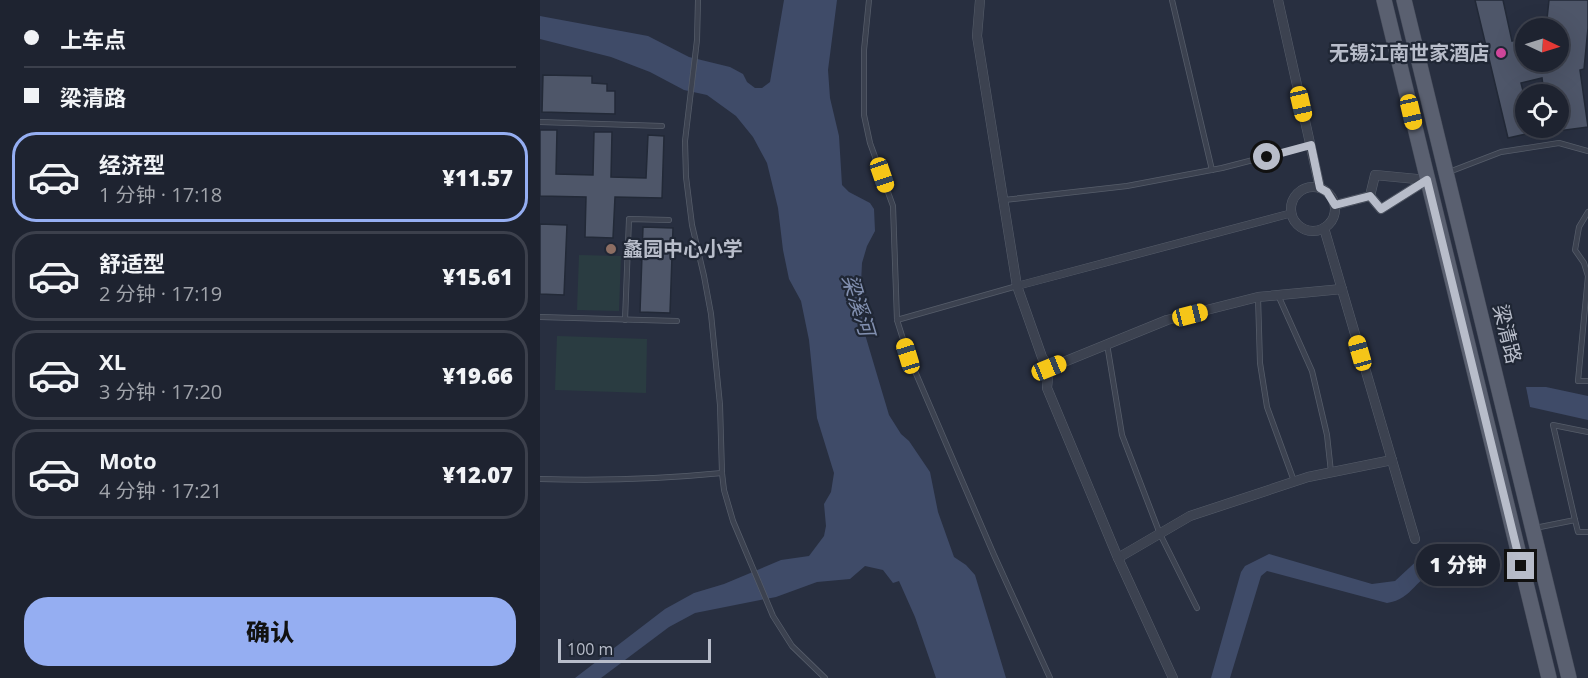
<!DOCTYPE html>
<html lang="zh">
<meta charset="utf-8">
<style>
body{margin:0;font-family:"Open Sans","Noto Sans SC",sans-serif;background:#262b38;color:#f1f3f6;height:100vh;display:flex;flex-direction:column;font-size:22px;white-space:nowrap}
*{box-sizing:border-box;margin:0}
p{font-size:20px;color:#a1a4ab}
.icon{flex:none;width:33px;height:33px;fill:none;stroke:currentColor;stroke-width:2;stroke-linecap:round;stroke-linejoin:round}
.map{position:relative;flex:1;overflow:hidden}
.drawer{display:flex;flex-direction:column;background:#1e2330;width:540px}
.drawer>*{flex:none}
.hud{display:grid;align-content:center;height:132px;padding:0 24px;background:#1e2330}
.needle{width:39px;rotate:94deg}
.controls{position:absolute;left:975px;top:18px;display:grid;gap:12px}
.controls a{display:grid;place-items:center;width:54px;height:54px;border-radius:50%;background:#1e2330;box-shadow:0 6px 24px #0002,0 0 0 2px #3c404c;font-size:30px}
.scale{position:absolute;left:18px;bottom:15px;width:153px;box-sizing:border-box;padding-left:6px;border:3px solid #b8bdca;border-top:0;font-size:16px;line-height:21px;white-space:nowrap;color:#b8bdca;-webkit-text-stroke:4px #202735;paint-order:stroke}
.end{position:absolute;width:27px;height:27px;margin:-14px;border:8px solid #b8bdca;background:#111;box-shadow:0 0 0 3px #111}
.from{border-radius:50%}
.bubble{position:absolute;height:42px;border-radius:21px;background:#1e2330;box-shadow:0 6px 24px #0002,0 0 0 2px #3c404c;font-size:20px;font-weight:800;line-height:42px;text-align:center}
.car{position:absolute;width:18px;height:36px;margin:-18px -9px;border-radius:8px;box-shadow:0 0 4px 2px #0007;background:linear-gradient(#f5c518 24%,#345 0 40%,#f5c518 0 76%,#345 0 86%,#f5c518 0)}
.hud b{display:flex;align-items:center;gap:21px;height:57px;font-size:22px}
.hud b+b{border-top:2px solid #3c404c}
.hud i{width:15px;height:15px;background:#f1f3f6}
ul{padding:0;list-style:none}
li{display:flex;align-items:center;gap:18px;height:90px;margin:0 12px 9px;padding:0 12px;border:3px solid #3c404c;border-radius:24px}
li div{flex:1}
li b{display:block;font-size:22px}
li em{font-style:normal;font-weight:800}
li.current{border-color:#95aef2}
li>.icon{width:54px;height:54px;stroke-width:1.5}
.cta{display:flex;gap:12px;margin-top:auto;padding:12px 24px}
.cta a{flex:1;height:69px;border-radius:24px;background:#95aef2;color:#111;font-size:24px;font-weight:800;line-height:69px;text-align:center}
main{display:flex;flex:1;min-height:0}
.map>svg:first-child{display:block}
</style>
<main>
<section class="drawer">
<div class="hud">
<b><i class="from"></i>上车点</b>
<b><i></i>梁清路</b>
</div>
<ul>
<li class="current"><svg class="icon" aria-label="car" viewBox="0 0 24 24"><path d="M5 17H2v-5l4-1 3-4h7l3 4 3 1v5h-3M9 17h6M6 11h13"/><circle cx="7" cy="17" r="2"/><circle cx="17" cy="17" r="2"/></svg><div><b>经济型</b><p>1 分钟 · 17:18</p></div><em>¥11.57</em></li>
<li><svg class="icon" aria-label="car" viewBox="0 0 24 24"><path d="M5 17H2v-5l4-1 3-4h7l3 4 3 1v5h-3M9 17h6M6 11h13"/><circle cx="7" cy="17" r="2"/><circle cx="17" cy="17" r="2"/></svg><div><b>舒适型</b><p>2 分钟 · 17:19</p></div><em>¥15.61</em></li>
<li><svg class="icon" aria-label="car" viewBox="0 0 24 24"><path d="M5 17H2v-5l4-1 3-4h7l3 4 3 1v5h-3M9 17h6M6 11h13"/><circle cx="7" cy="17" r="2"/><circle cx="17" cy="17" r="2"/></svg><div><b>XL</b><p>3 分钟 · 17:20</p></div><em>¥19.66</em></li>
<li><svg class="icon" aria-label="car" viewBox="0 0 24 24"><path d="M5 17H2v-5l4-1 3-4h7l3 4 3 1v5h-3M9 17h6M6 11h13"/><circle cx="7" cy="17" r="2"/><circle cx="17" cy="17" r="2"/></svg><div><b>Moto</b><p>4 分钟 · 17:21</p></div><em>¥12.07</em></li>
</ul>
<div class="cta"><a>确认</a></div>
</section>
<div class="map">
<svg width="1048" height="678" viewBox="0 0 1048 678">
<rect width="100%" height="100%" fill="#282f40"/>
<g fill="#2a3c41">
<path d="M 39,255 L 81,256 L 79,311 L 37,310 Z"/>
<path d="M 17,336 L 107,339 L 106,393 L 15,390 Z"/>
</g>
<g fill="#3f4b68">
<path d="M 244,0 L 297,0 L 288,70 L 290,98 L 299,136 L 302,185 L 309,192 L 330,203 L 334,209 L 335,231 L 327,246 L 322,263 L 320,303 L 324,331 L 349,415 L 361,434 L 369,441 L 390,472 L 398,512 L 414,557 L 426,565 L 435,575 L 466,678 L 396,678 L 375,617 L 359,581 L 353,583 L 343,570 L 325,566 L 310,579 L 277,582 L 236,597 L 155,613 L 129,627 L 61,678 L 35,678 L 125,609 L 154,593 L 184,584 L 241,560 L 269,556 L 284,536 L 286,526 L 284,504 L 291,492 L 294,473 L 277,418 L 269,340 L 261,301 L 249,279 L 243,250 L 238,208 L 227,163 L 213,137 L 196,116 L 167,95 L 144,90 L 110,72 L 71,57 L 0,39 L 0,16 L 108,36 L 149,57 L 190,67 L 203,74 L 207,82 L 215,88 L 222,88 L 230,82 Z"/>
<path d="M 986,387 L 1006,387 L 1048,396 L 1048,420 L 990,407 Z"/>
<path d="M 898,552 L 901,570 C 875,576 874,599 847,603 L 727,571 L 721,576 L 690,678 L 671,678 L 701,572 L 705,566 L 729,554 L 832,584 L 855,581 L 882,556 Z"/>
</g>
<g fill="#4e5669" stroke="#222937" stroke-width="1.5">
<path d="M 935,0 L 963,0 L 972,41 L 986,38 L 986,62 L 1018,62 L 1018,28 L 1006,28 L 1009,0 L 1048,0 L 1048,28 L 1044,69 L 1040,70 L 1048,127 L 1018,131 L 1018,94 L 1004,94 L 1002,78 L 981,83 L 986,102 L 986,134 L 968,138 Z"/>
<path d="M 3,75 L 52,76 L 52,83 L 67,84 L 67,91 L 75,91 L 75,114 L 2,112 Z"/>
<path d="M 0,130 L 17,130 L 16,174 L 53,175 L 54,132 L 72,132 L 71,177 L 106,178 L 108,135 L 124,136 L 122,198 L 75,197 L 73,238 L 45,237 L 46,197 L 0,196 Z"/>
<path d="M 0,224 L 27,225 L 24,295 L 0,294 Z"/>
<path d="M 103,227 L 133,228 L 130,313 L 100,312 Z"/>
</g>
<g fill="none" stroke-linecap="round" stroke-linejoin="round">
<defs>
<g id="service">
<path d="M 158,0 L 157,40 L 145,141 L 146,177 L 152,225 L 164,276 L 171,314 L 180,405 L 182,473 L 184,490 L 193,521 L 233,616 L 252,646 L 285,678"/>
<path d="M 329,0 L 324,50 L 324,115 L 330,143 L 353,206 L 357,320 L 368,355 L 454,555 L 510,678"/>
<path d="M 632,0 L 672,170"/>
<path d="M 0,122 L 122,126"/>
<path d="M 909,172 L 961,152 L 1019,143 L 1048,151"/>
<path d="M 464,200 L 587,186 L 682,168 L 771,145"/>
<path d="M 1048,212 L 1039,227 L 1035,250 L 1044,263 L 1048,276 L 1038,381 L 1048,381"/>
<path d="M 738,295 L 772,371 L 787,435 L 791,472"/>
<path d="M 718,297 L 720,363 L 727,407 L 754,481"/>
<path d="M 0,317 L 137,321"/>
<path d="M 85,320 L 89,219 L 129,220"/>
<path d="M 357,320 L 477,286"/>
<path d="M 567,344 L 582,435 L 620,534 L 657,608"/>
<path d="M 0,479 C 61,481 121,479 182,473"/>
<path d="M 1035,520 L 1038,532 L 1048,532"/>
<path d="M 995,528 L 1035,520 L 1013,425 L 1048,432"/>
</g>
<path id="pedestrian" d="M 477,286 L 752,213"/>
<g id="minor">
<path d="M 440,0 L 437,36 L 477,286 L 502,357 L 509,368"/>
<path d="M 738,0 L 780,188"/>
<circle cx="773" cy="209" r="22"/>
<path d="M 830,196 L 835,175 L 887,180"/>
<path d="M 830,196 L 841,209 L 887,180"/>
<path d="M 795,205 L 830,196"/>
<path d="M 784,228 L 875,539"/>
<path d="M 578,558 L 650,516 L 768,477 L 852,460"/>
<path d="M 633,678 L 578,558 L 507,388 L 509,368 L 627,320 L 718,297 L 802,289"/>
</g>
<g id="primary">
<path d="M 844,0 L 1009,678"/>
<path d="M 864,0 L 1029,678"/>
</g>
</defs>
<use href="#service" stroke="#565d6a" stroke-width="6"/>
<use href="#pedestrian" stroke="#565d6a" stroke-width="8"/>
<use href="#minor" stroke="#565d6a" stroke-width="10"/>
<use href="#primary" stroke="#454b59" stroke-width="16"/>
<use href="#service" stroke="#3c4250" stroke-width="4.5"/>
<use href="#pedestrian" stroke="#3c4250" stroke-width="7"/>
<use href="#minor" stroke="#3c4250" stroke-width="9"/>
<use href="#primary" stroke="#5a6070" stroke-width="15"/>
</g>
<g fill="none" stroke-linecap="round" stroke-linejoin="round">
<path stroke="#b8bdca" stroke-width="8" d="M 727,157 L 771,145 L 780,188 L 787,192 L 795,205 L 830,196 L 841,209 L 887,180 L 981,566"/>
</g>
<circle fill="#d1479c" stroke="#202735" stroke-width="2" cx="961" cy="53" r="6"/>
<circle fill="#8d6e63" stroke="#202735" stroke-width="2" cx="71" cy="249" r="6"/>
<g text-anchor="middle" stroke-width="4.5" stroke-linejoin="round" paint-order="stroke">
<g font-size="20" font-weight="bold" fill="#b8bdca" stroke="#202735" text-anchor="end">
<text x="949" y="60">无锡江南世家酒店</text>
<text x="83" y="256" text-anchor="start">蠡园中心小学</text>
</g>
<g font-size="20" fill="#b8bdca" stroke="#202735">
<text transform="translate(967 334) rotate(76)" y="7">梁清路</text>
</g>
<g font-size="21" font-style="italic" fill="#8290b0" stroke="#202735">
<text transform="translate(318 305) rotate(73)" y="7">梁溪河</text>
</g>
</g>
</svg>
<div class="controls">
<a><svg class="needle" viewBox="-14 -14 28 28"><path d="M0-13l5 13h-10z" fill="#e53935"/><path d="M0 13l5-13h-10z" fill="#a1a4ab"/></svg></a>
<a><svg class="icon" aria-label="locate" viewBox="0 0 24 24"><circle cx="12" cy="12" r="6"/><path d="M12 2v4M12 18v4M2 12h4M18 12h4"/></svg></a>
</div>
<div class="scale">100 m</div>
<i class="end from" style="left:727px;top:157px"></i>
<i class="end" style="left:981px;top:566px"></i>
<div class="bubble" style="left:876px;top:544px;width:84px">1 分钟</div>
<i class="car" style="left:761px;top:104px;rotate:167deg"></i>
<i class="car" style="left:871px;top:112px;rotate:167deg"></i>
<i class="car" style="left:342px;top:175px;rotate:161deg"></i>
<i class="car" style="left:650px;top:315px;rotate:76deg"></i>
<i class="car" style="left:820px;top:353px;rotate:344deg"></i>
<i class="car" style="left:368px;top:356px;rotate:343deg"></i>
<i class="car" style="left:509px;top:368px;rotate:68deg"></i>
</div>
</main>
